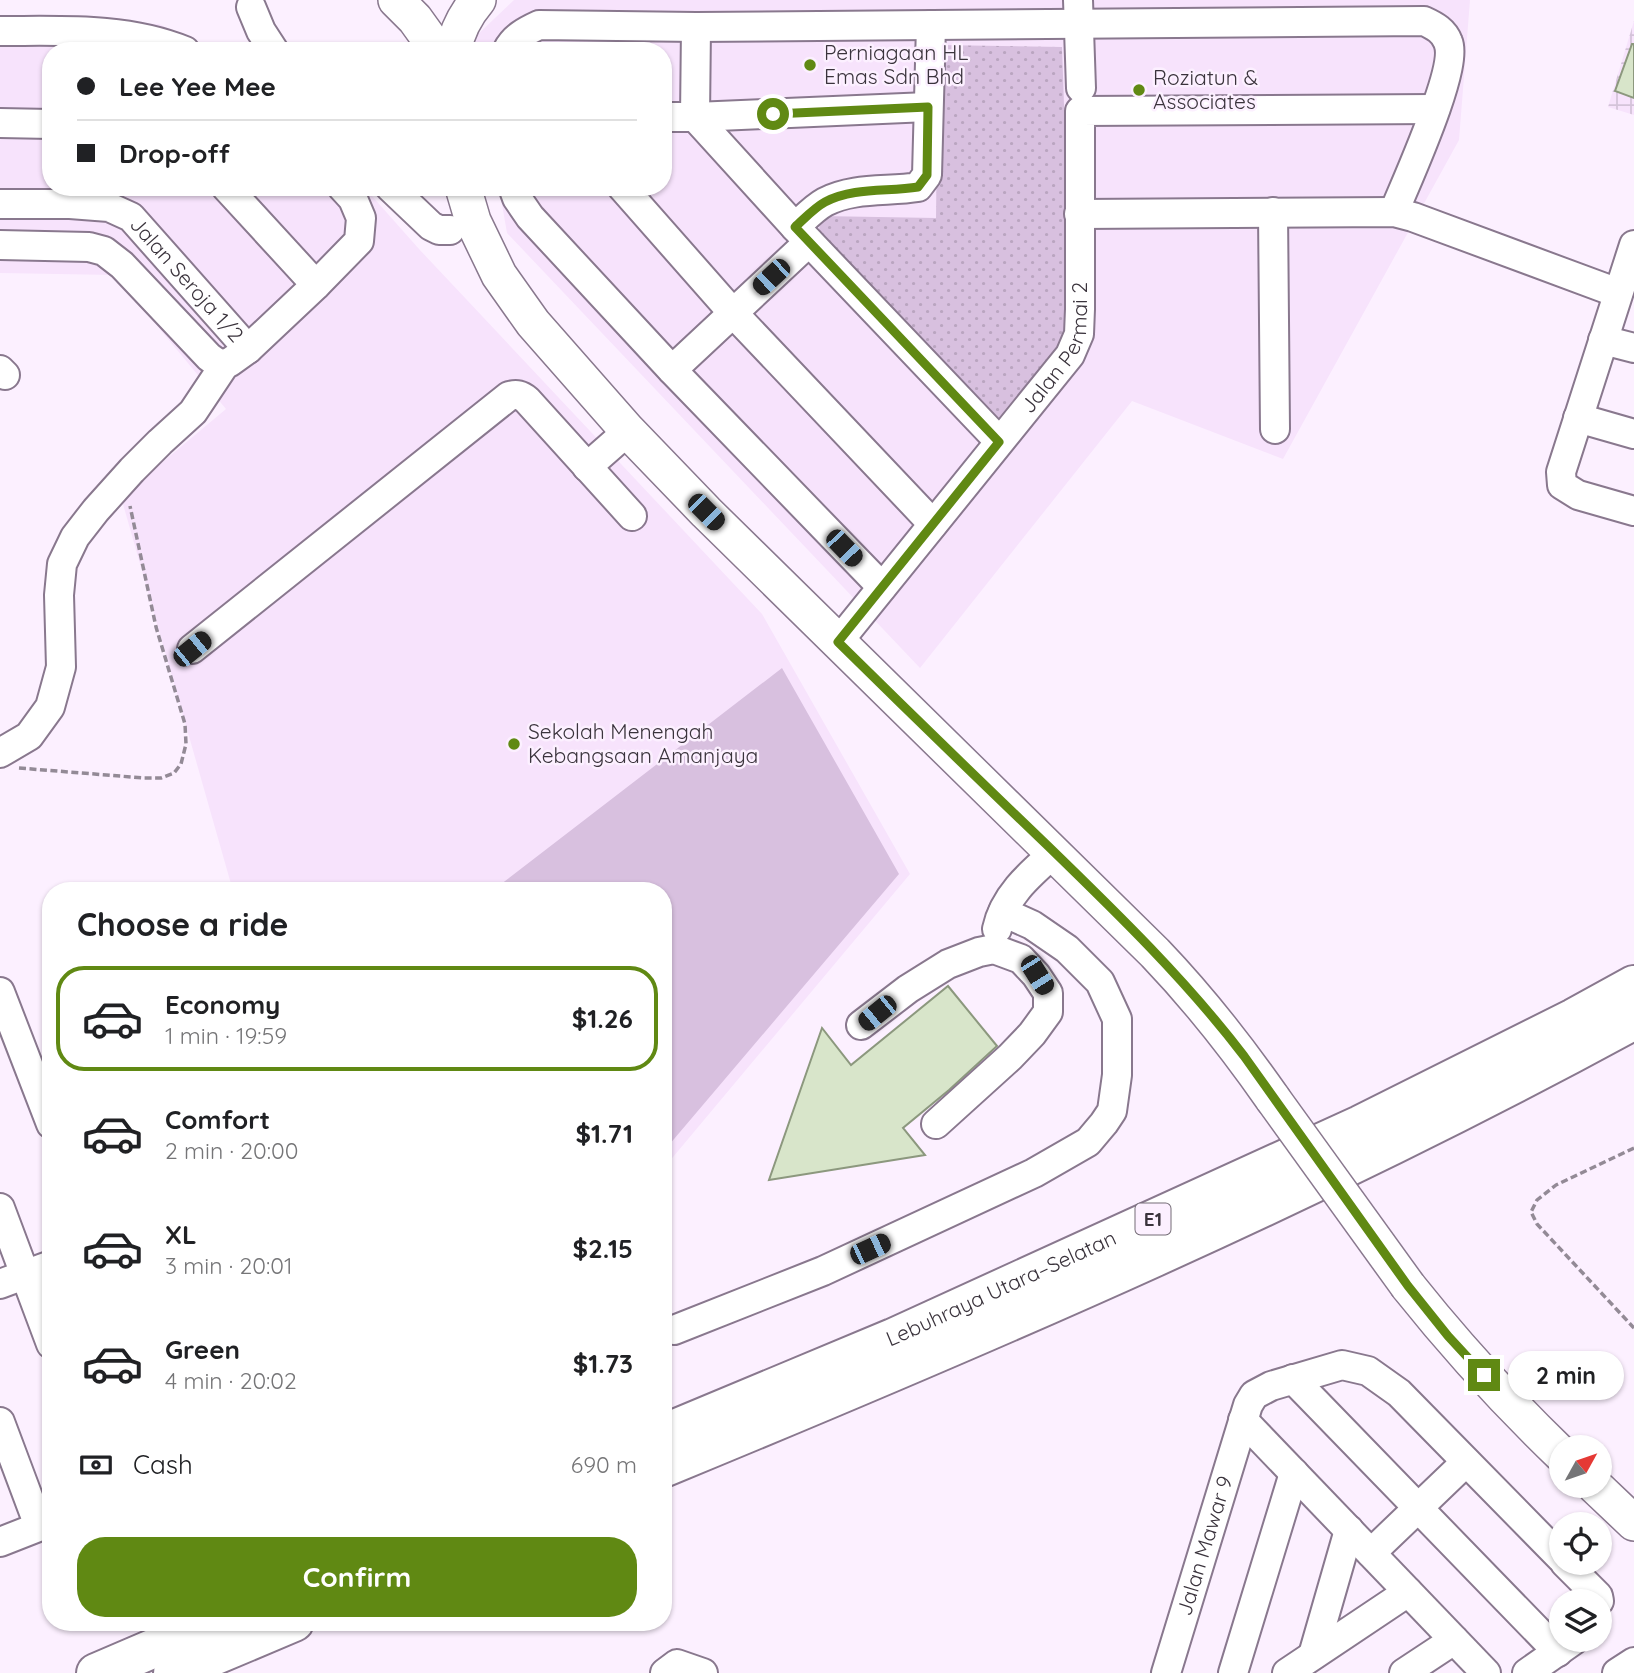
<!DOCTYPE html>
<meta charset="utf-8">
<style>
body{margin:0;font-family:Quicksand,sans-serif;background:#f2f2f2;color:#202124;height:100vh;display:flex;flex-direction:column;font-size:26px;white-space:nowrap}
*{box-sizing:border-box;margin:0}
p{font-size:23px;color:#757577}
.icon{flex:none;width:38px;height:38px;fill:none;stroke:currentColor;stroke-width:2;stroke-linecap:round;stroke-linejoin:round}
.map{position:relative;flex:1;overflow:hidden}
.details{position:absolute;left:42px;top:882px;width:630px;height:749px;display:flex;flex-direction:column;background:#fff;border-radius:28px;box-shadow:0 2px 5px #0004}
.details>*{flex:none}
.guide{position:absolute;left:42px;top:42px;width:630px;height:154px;border-radius:28px;box-shadow:0 2px 5px #0004;display:grid;align-content:center;height:154px;padding:0 35px;background:#fff}
.needle{width:46px;rotate:50deg}
.fabs{position:absolute;left:1549px;top:1435px;display:grid;gap:14px}
.fabs a{display:grid;place-items:center;width:63px;height:63px;border-radius:50%;background:#fff;box-shadow:0 2px 5px #0004;font-size:35px}
.end{position:absolute;width:32px;height:32px;margin:-16px;border:9px solid #608913;background:#fff;box-shadow:0 0 0 4px #fff}
.from{border-radius:50%}
.bubble{position:absolute;height:49px;border-radius:24px;background:#fff;box-shadow:0 2px 5px #0004;font-size:23px;font-weight:700;line-height:49px;text-align:center}
.car{position:absolute;width:21px;height:42px;margin:-21px -10px;border-radius:9px;box-shadow:0 0 5px 2px #0007;background:linear-gradient(#222 24%,#8ab4d8 0 40%,#222 0 76%,#8ab4d8 0 86%,#222 0)}
.guide b{display:flex;align-items:center;gap:24px;height:66px;font-size:26px}
.guide b+b{border-top:2px solid #e0e0e0}
.guide i{width:18px;height:18px;background:#202124}
ul{padding:0;list-style:none}
li{display:flex;align-items:center;gap:21px;height:105px;margin:0 14px 10px;padding:0 21px;border:4px solid transparent;border-radius:28px}
li div{flex:1}
li b{display:block;font-size:26px}
li em{font-style:normal;font-weight:700}
li.selected{border-color:#608913}
li>.icon{width:63px;height:63px;stroke-width:1.5}
h2{padding:0 35px;font-size:32px;line-height:84px}
.pay{display:flex;align-items:center;gap:18px;height:77px;padding:0 35px;font-size:26px}
.pay p{margin-inline-start:auto}
.cta{display:flex;gap:14px;margin-top:auto;padding:14px 35px}
.cta a{flex:1;height:80px;border-radius:28px;background:#608913;color:#fff;font-size:28px;font-weight:700;line-height:80px;text-align:center}
.map>svg:first-child{display:block}
</style>
<div class="map">
<svg width="1634" height="1673" viewBox="0 0 1634 1673">
<defs>
<pattern id="industrial-grid" width="8" height="8" patternUnits="userSpaceOnUse" patternTransform="scale(1.75)"><rect width="8" height="8" fill="#f7e3fc"/><path d="M0 4h8M4 0v8" fill="none" stroke="#d4c3d9"/></pattern>
<pattern id="grass-dots" width="8" height="8" patternUnits="userSpaceOnUse" patternTransform="scale(1.75)"><rect width="8" height="8" fill="#d8c0df"/><path d="M2 2h.1M6 6h.1" fill="none" stroke="#baa5c0" stroke-width="1.8" stroke-linecap="round"/></pattern>
</defs>
<rect width="100%" height="100%" fill="#fcf0ff"/>
<g fill="#f7e3fc">
<path d="M 514,0 L 1470,0 L 1459,140 L 1283,459 L 1132,401 L 920,668 L 507,233 L 499,187 L 663,187 L 663,51 L 475,51 L 473,39 Z"/>
<path d="M 0,21 L 159,24 L 215,51 L 51,51 L 51,187 L 364,187 L 419,249 L 762,614 L 910,874 L 663,1169 L 663,891 L 233,891 L 121,497 L 226,409 L 115,275 L 0,273 Z"/>
</g>
<path fill="url(#industrial-grid)" d="M 1634,21 L 1634,115 L 1608,107 Z"/>
<path fill="url(#grass-dots)" d="M 938,45 L 1062,47 L 1072,337 L 1000,419 L 819,232 L 820,216 L 936,218 Z"/>
<path fill="#d8c0df" d="M 782,668 L 899,874 L 663,1152 L 663,891 L 492,891 Z"/>
<g fill="#d8e5ca" stroke="#8c987e" stroke-width="2">
<path d="M 1632,44 L 1634,44 L 1634,98 L 1615,91 Z"/>
<path d="M 948,986 L 997,1046 L 949,1090 L 903,1128 L 925,1155 L 769,1180 L 822,1028 L 851,1065 Z"/>
</g>
<g fill="none" stroke-linecap="round" stroke-linejoin="round">
<defs>
<g id="minor">
<path d="M 1078,0 L 1081,88"/>
<path d="M 251,7 L 261,31 L 274,51"/>
<path d="M 696,27 L 695,117 L 795,227 L 999,441"/>
<path d="M 0,31 C 62,31 127,27 185,51"/>
<path d="M 507,51 C 514,37 526,31 539,25 L 696,27 L 1424,21 C 1435,26 1444,31 1448,42 C 1459,68 1406,182 1394,212"/>
<path d="M 663,117 L 695,117 L 928,107"/>
<path d="M 0,123 L 51,124"/>
<path d="M 226,187 L 316,285"/>
<path d="M 390,187 L 431,226 L 439,230 L 450,230"/>
<path d="M 513,187 L 517,198 L 530,217 L 672,370 L 882,587"/>
<path d="M 622,187 L 733,313 L 933,524"/>
<path id="s1" d="M 0,204 L 70,204 L 109,207 L 131,217 L 248,349"/>
<path d="M 1273,212 L 1275,429"/>
<path d="M 1079,214 L 1394,212 L 1413,217 L 1618,293"/>
<path d="M 795,227 C 804,219 814,208 825,202 C 854,187 887,192 918,187 L 927,175 L 931,25"/>
<path d="M 0,245 L 89,247 L 104,251 L 122,265 L 209,357 L 220,365 L 230,362 L 248,349 L 316,285 L 359,241 L 361,218 L 353,199 L 342,187"/>
<path d="M 1634,245 L 1561,472 L 1562,485 L 1578,495 L 1634,511"/>
<path d="M 1603,340 L 1634,348"/>
<path d="M 0,370 L 5,375"/>
<path d="M 672,370 L 809,242"/>
<path d="M 1578,418 L 1634,434"/>
<path d="M 587,467 L 628,431"/>
<path id="s2" d="M 838,642 L 1070,355 L 1079,334 L 1080,309 L 1080,111 L 1435,109"/>
<path d="M 192,649 L 509,396 C 517,394 521,395 527,400 L 632,516"/>
<path d="M 0,753 L 29,736 L 50,707 L 61,667 L 59,595 L 62,564 L 75,537 L 96,510 L 132,470 L 160,442 L 193,412 L 225,364"/>
<path d="M 997,929 C 1004,896 1030,874 1054,853"/>
<path d="M 0,992 L 51,1124"/>
<path d="M 861,1025 L 908,989 L 948,964 L 979,952 L 994,949 L 1021,959 L 1036,975 L 1048,993 L 1048,1012 L 1032,1034 L 1010,1057 L 936,1124"/>
<path d="M 0,1208 L 51,1344"/>
<path d="M 0,1284 L 51,1265"/>
<path d="M 674,1330 L 823,1271 L 1034,1173 L 1088,1142 L 1104,1123 L 1112,1111 L 1117,1075 L 1117,1019 L 1100,982 L 1067,949 L 1032,925 L 1003,912"/>
<path d="M 1293,1379 L 1558,1652"/>
<path d="M 1243,1420 L 1486,1673"/>
<path d="M 0,1422 L 39,1526"/>
<path d="M 0,1542 L 51,1522"/>
<path d="M 1371,1553 L 1466,1462"/>
<path d="M 1565,1563 L 1598,1596 L 1599,1601"/>
<path d="M 1313,1655 L 1349,1530"/>
<path d="M 665,1673 L 677,1664 L 703,1673"/>
<path id="s3" d="M 1166,1673 L 1248,1405 L 1254,1395 L 1271,1386 L 1342,1365 L 1368,1371 L 1399,1393 L 1561,1558"/>
<path d="M 1233,1673 L 1294,1473"/>
<path d="M 1287,1673 L 1408,1592"/>
<path d="M 1404,1673 L 1454,1640"/>
<path d="M 1527,1673 L 1574,1640"/>
<path d="M 1617,1673 L 1634,1662"/>
</g>
<g id="major">
<path d="M 396,0 L 415,19 L 438,51"/>
<path d="M 453,51 C 457,31 465,15 478,0"/>
<path d="M 463,187 L 473,221 L 499,275 L 533,323 L 628,431 L 706,512 L 1155,953 C 1200,1000 1236,1046 1273,1099"/>
<path d="M 1408,1286 C 1455,1345 1506,1401 1561,1454"/>
<path d="M 1595,1486 L 1634,1523"/>
</g>
<g id="highway">
<path id="s4" d="M 663,1434 L 893,1338 L 1360,1125 L 1574,1018 L 1634,985"/>
<path d="M 663,1468 C 993,1332 1321,1191 1634,1020"/>
<path d="M 96,1673 L 215,1622"/>
<path d="M 173,1673 L 294,1622"/>
</g>
</defs>
<use href="#minor" stroke="#89788e" stroke-width="32"/>
<use href="#major" stroke="#89788e" stroke-width="38"/>
<use href="#highway" stroke="#89788e" stroke-width="42"/>
<g stroke="#938a96" stroke-width="3.5" stroke-dasharray="7 3.5" stroke-linecap="butt">
<path d="M 19,768 L 144,778 L 161,778 L 174,773 L 181,764 L 186,744 L 185,724 L 156,627 L 130,506"/>
<path d="M 1634,1148 L 1556,1185 L 1537,1200 L 1531,1212 L 1537,1224 L 1634,1328"/>
</g>
<use href="#minor" stroke="#fff" stroke-width="28"/>
<use href="#major" stroke="#fff" stroke-width="35"/>
<use href="#highway" stroke="#fff" stroke-width="38"/>
<defs>
<path id="major-bridge" d="M 1273,1099 L 1408,1286"/>
</defs>
<use href="#major-bridge" stroke="#89788e" stroke-width="38" stroke-linecap="butt"/>
<use href="#major-bridge" stroke="#fff" stroke-width="35"/>
</g>
<g fill="none" stroke-linecap="round" stroke-linejoin="round">
<path stroke="#608913" stroke-width="9" d="M 773,114 L 928,107 L 927,175 L 918,187 C 887,192 854,187 825,202 C 814,208 804,219 795,227 L 999,442 L 838,642 C 907,710 977,778 1048,846 C 1117,913 1186,980 1244,1056 L 1408,1286 L 1448,1336 L 1484,1375"/>
</g>
<g fill="#608913" stroke="#fcf0ff" stroke-width="2.5">
<circle cx="810" cy="65" r="7"/>
<circle cx="1139" cy="90" r="7"/>
<circle cx="514" cy="744" r="7"/>
</g>
<g text-anchor="middle" stroke-width="5" stroke-linejoin="round" paint-order="stroke">
<rect fill="#fcf0ff" stroke="#746c76" stroke-width="2" x="1135.5" y="1203.5" width="35" height="31" rx="5"/>
<g font-size="19" font-weight="bold" fill="#3a333c">
<text x="1153" y="1226">E1</text>
</g>
<g font-size="21" fill="#3a333c" stroke="#fcf0ff" text-anchor="start">
<text x="824" y="60">Perniagaan HL<tspan x="824" dy="24">Emas Sdn Bhd</tspan></text>
<text x="1153" y="85">Roziatun &amp;<tspan x="1153" dy="24">Associates</tspan></text>
<text x="528" y="739">Sekolah Menengah<tspan x="528" dy="24">Kebangsaan Amanjaya</tspan></text>
</g>
<g font-size="21" fill="#3a333c" stroke="#fcf0ff">
<text dy="7" stroke="none"><textPath href="#s1" startOffset="217">Jalan Seroja 1/2</textPath></text>
<text dy="7" stroke="none"><textPath href="#s2" startOffset="371">Jalan Permai 2</textPath></text>
<text dy="7" stroke="none"><textPath href="#s4" startOffset="368">Lebuhraya Utara–Selatan</textPath></text>
<text dy="7" stroke="none"><textPath href="#s3" startOffset="133">Jalan Mawar 9</textPath></text>
</g>
</g>
</svg>
<div class="fabs">
<a><svg class="needle" viewBox="-14 -14 28 28"><path d="M0-13l5 13h-10z" fill="#e53935"/><path d="M0 13l5-13h-10z" fill="#757577"/></svg></a>
<a><svg class="icon" aria-label="locate" viewBox="0 0 24 24"><circle cx="12" cy="12" r="6"/><path d="M12 2v4M12 18v4M2 12h4M18 12h4"/></svg></a>
<a><svg class="icon" aria-label="layers" viewBox="0 0 24 24"><path d="M12 4l9 5-9 5-9-5zM3 14l9 5 9-5"/></svg></a>
</div>
<i class="end from" style="left:773px;top:114px"></i>
<i class="end" style="left:1484px;top:1375px"></i>
<div class="bubble" style="left:1508px;top:1351px;width:116px">2 min</div>
<i class="car" style="left:771px;top:277px;rotate:227deg"></i>
<i class="car" style="left:706px;top:512px;rotate:135deg"></i>
<i class="car" style="left:844px;top:548px;rotate:136deg"></i>
<i class="car" style="left:192px;top:649px;rotate:51deg"></i>
<i class="car" style="left:1037px;top:975px;rotate:148deg"></i>
<i class="car" style="left:877px;top:1013px;rotate:231deg"></i>
<i class="car" style="left:870px;top:1249px;rotate:65deg"></i>
<div class="guide">
<b><i class="from"></i>Lee Yee Mee</b>
<b><i></i>Drop-off</b>
</div>
<section class="details">
<h2>Choose a ride</h2>
<ul>
<li class="selected"><svg class="icon" aria-label="car" viewBox="0 0 24 24"><path d="M5 17H2v-5l4-1 3-4h7l3 4 3 1v5h-3M9 17h6M6 11h13"/><circle cx="7" cy="17" r="2"/><circle cx="17" cy="17" r="2"/></svg><div><b>Economy</b><p>1 min · 19:59</p></div><em>$1.26</em></li>
<li><svg class="icon" aria-label="car" viewBox="0 0 24 24"><path d="M5 17H2v-5l4-1 3-4h7l3 4 3 1v5h-3M9 17h6M6 11h13"/><circle cx="7" cy="17" r="2"/><circle cx="17" cy="17" r="2"/></svg><div><b>Comfort</b><p>2 min · 20:00</p></div><em>$1.71</em></li>
<li><svg class="icon" aria-label="car" viewBox="0 0 24 24"><path d="M5 17H2v-5l4-1 3-4h7l3 4 3 1v5h-3M9 17h6M6 11h13"/><circle cx="7" cy="17" r="2"/><circle cx="17" cy="17" r="2"/></svg><div><b>XL</b><p>3 min · 20:01</p></div><em>$2.15</em></li>
<li><svg class="icon" aria-label="car" viewBox="0 0 24 24"><path d="M5 17H2v-5l4-1 3-4h7l3 4 3 1v5h-3M9 17h6M6 11h13"/><circle cx="7" cy="17" r="2"/><circle cx="17" cy="17" r="2"/></svg><div><b>Green</b><p>4 min · 20:02</p></div><em>$1.73</em></li>
</ul>
<div class="pay"><svg class="icon" aria-label="cash" viewBox="0 0 24 24"><path d="M3 7h18v10H3z"/><circle cx="12" cy="12" r="2"/></svg>Cash<p>690 m</p></div>
<div class="cta"><a>Confirm</a></div>
</section>
</div>
